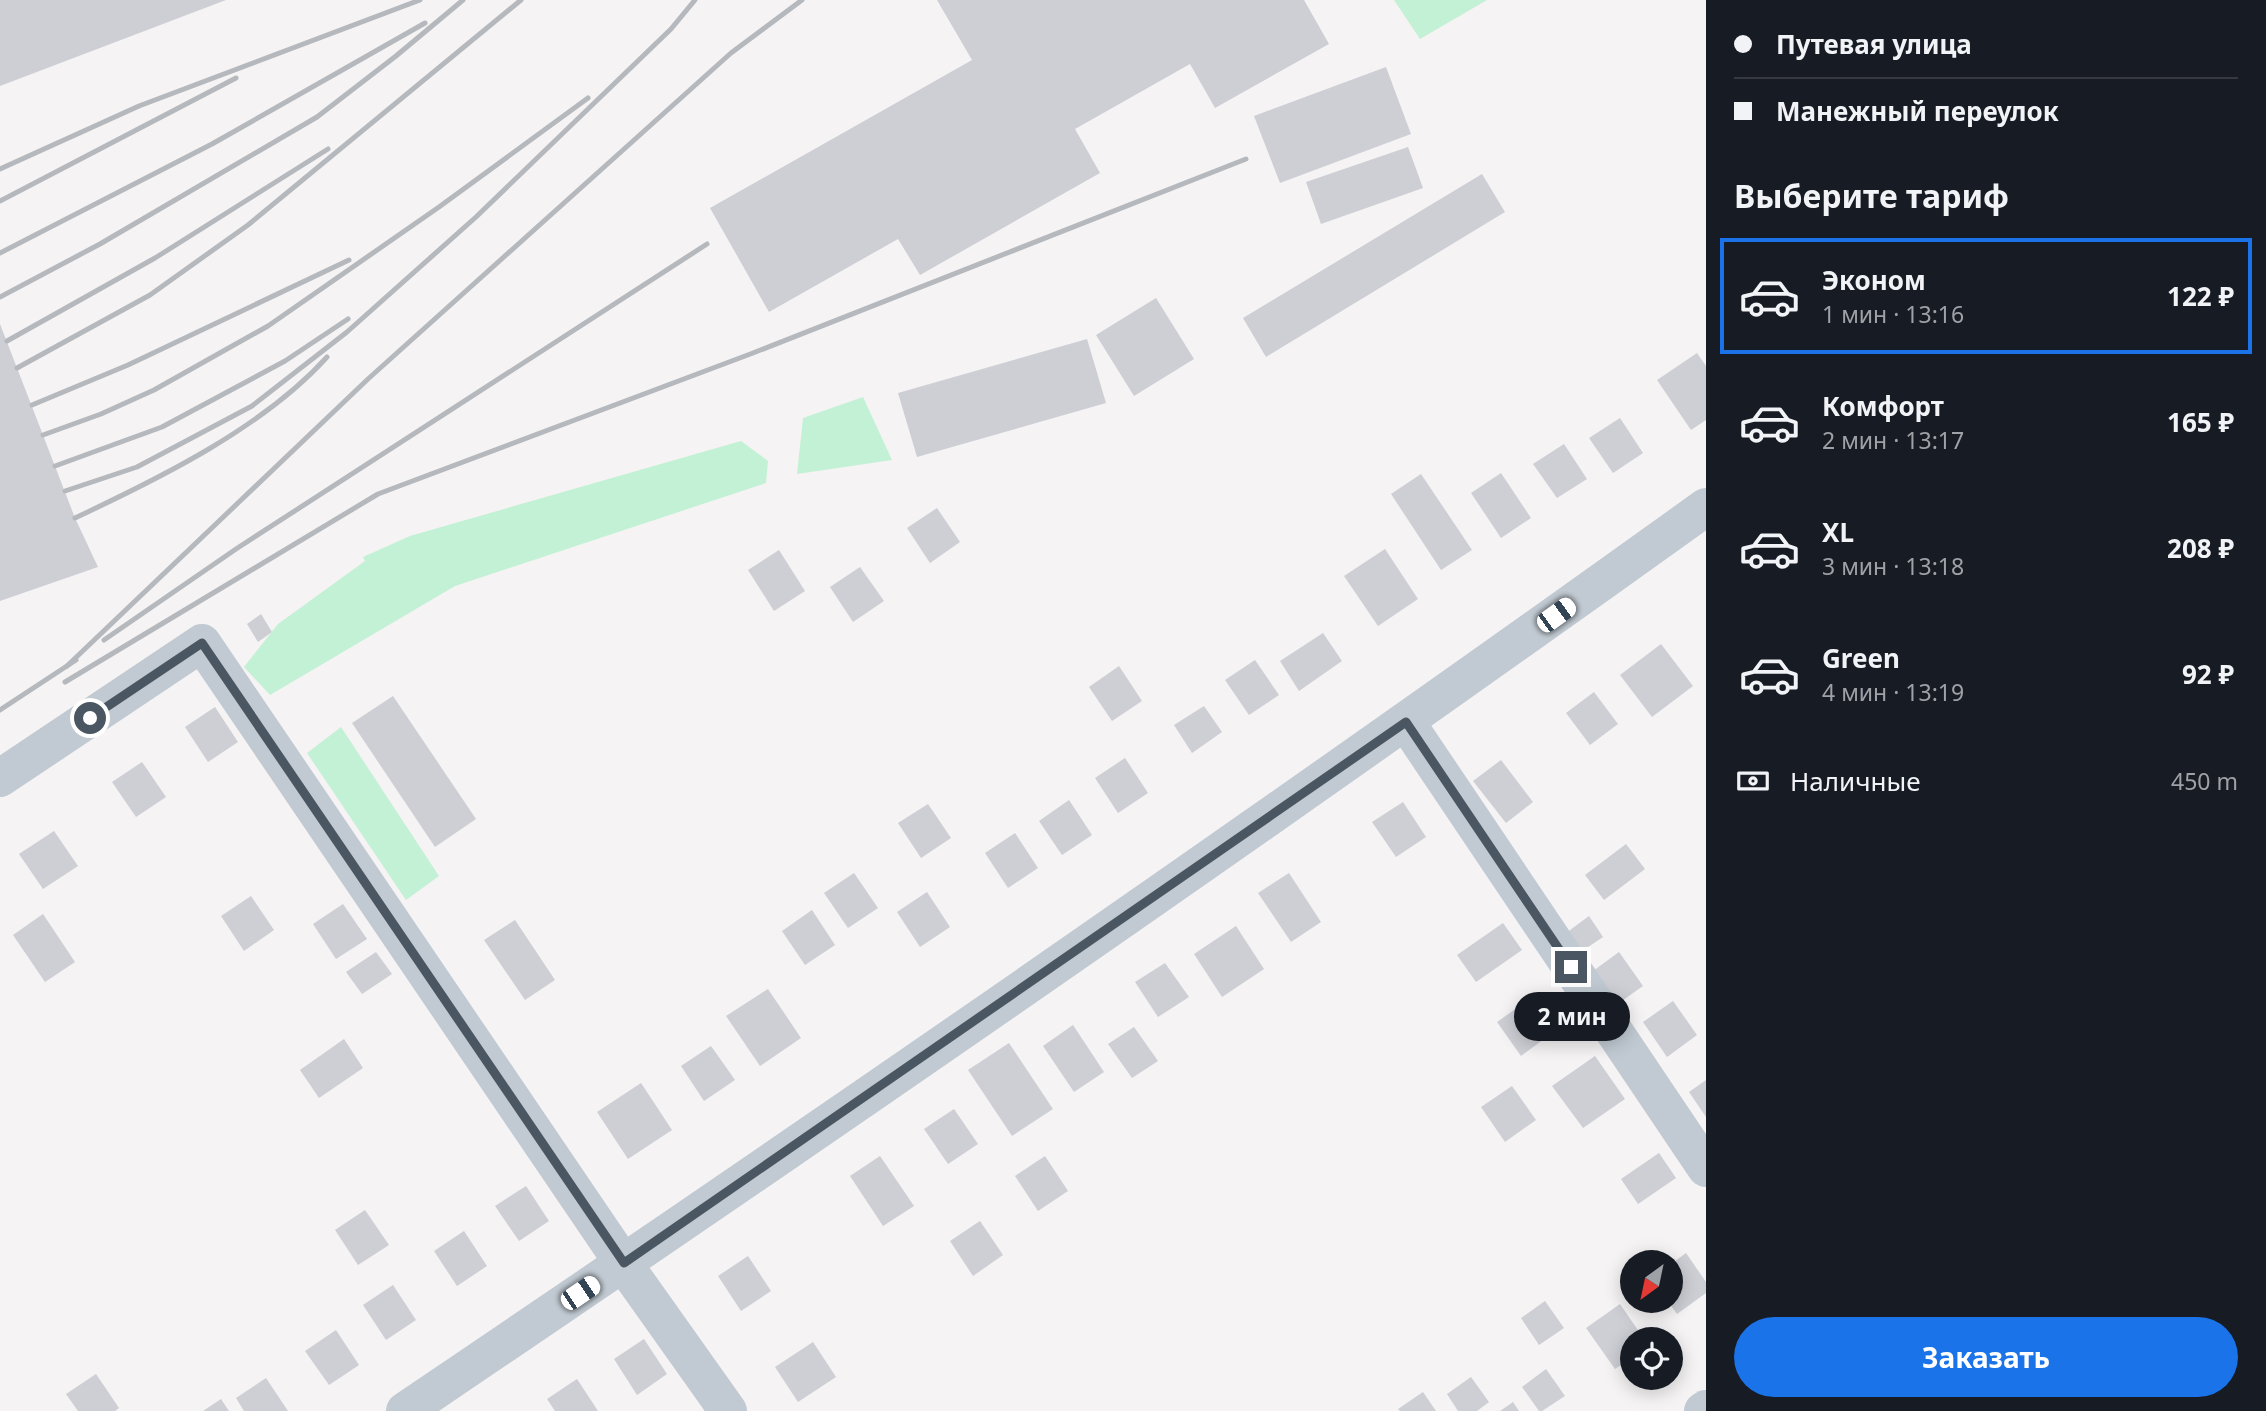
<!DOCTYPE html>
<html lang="ru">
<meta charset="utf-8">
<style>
body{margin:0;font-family:"Noto Sans",sans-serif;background:#242831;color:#f1f3f6;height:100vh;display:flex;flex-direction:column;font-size:26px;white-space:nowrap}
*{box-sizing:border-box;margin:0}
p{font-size:23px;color:#9ea1a6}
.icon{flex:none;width:38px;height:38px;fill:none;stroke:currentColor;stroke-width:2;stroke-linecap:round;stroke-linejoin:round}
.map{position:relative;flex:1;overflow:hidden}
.details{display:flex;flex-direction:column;background:#171b24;width:560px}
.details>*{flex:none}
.hud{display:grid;align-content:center;height:154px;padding:0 28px;background:#171b24}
.needle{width:46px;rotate:213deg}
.tools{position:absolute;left:1620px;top:1250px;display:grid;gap:14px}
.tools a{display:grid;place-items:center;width:63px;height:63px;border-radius:50%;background:#171b24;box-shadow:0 4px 18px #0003;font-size:35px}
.end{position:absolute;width:32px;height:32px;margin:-16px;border:9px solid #4a5661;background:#fff;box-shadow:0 0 0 4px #fff}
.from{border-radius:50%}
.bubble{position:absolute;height:49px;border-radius:24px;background:#171b24;box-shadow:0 4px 18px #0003;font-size:23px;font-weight:700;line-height:49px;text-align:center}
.car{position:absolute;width:21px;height:42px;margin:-21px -10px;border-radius:9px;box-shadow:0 0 5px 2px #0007;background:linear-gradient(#fff 24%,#345 0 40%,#fff 0 76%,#345 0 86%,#fff 0)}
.hud b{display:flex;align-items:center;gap:24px;height:66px;font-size:26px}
.hud b+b{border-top:2px solid #363941}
.hud i{width:18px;height:18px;background:#f1f3f6}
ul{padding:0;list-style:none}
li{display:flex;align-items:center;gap:21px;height:116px;margin:0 14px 10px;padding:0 14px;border:4px solid transparent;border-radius:0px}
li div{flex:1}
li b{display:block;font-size:26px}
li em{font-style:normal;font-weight:700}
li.current{border-color:#1a73e8}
li>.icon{width:63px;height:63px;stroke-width:1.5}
h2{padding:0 28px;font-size:32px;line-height:84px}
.pay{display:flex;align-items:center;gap:18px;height:77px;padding:0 28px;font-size:26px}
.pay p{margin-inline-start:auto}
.cta{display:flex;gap:14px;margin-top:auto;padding:14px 28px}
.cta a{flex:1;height:80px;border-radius:42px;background:#1a73e8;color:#fff;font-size:28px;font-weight:700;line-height:80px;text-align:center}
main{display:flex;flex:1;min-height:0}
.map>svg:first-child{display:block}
</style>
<main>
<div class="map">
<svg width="1706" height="1411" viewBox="0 0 1706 1411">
<rect width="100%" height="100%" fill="#f5f3f3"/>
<g fill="#c3f1d5">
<path d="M 1394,0 L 1487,0 L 1420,39 Z"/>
<path d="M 863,397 L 892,460 L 797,474 L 803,418 Z"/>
<path d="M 741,441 L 768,461 L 766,483 L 455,586 L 270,695 L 244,667 L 278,624 L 365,561 L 363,557 L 410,536 Z"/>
<path d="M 341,727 L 439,876 L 406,900 L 307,753 Z"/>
</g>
<g fill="#cdcfd5">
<path d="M 0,0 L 226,0 L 0,86 Z"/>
<path d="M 937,0 L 1304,0 L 1329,44 L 1215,108 L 1190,64 L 1075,129 L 1100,173 L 920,275 L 898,239 L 769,312 L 710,208 L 972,60 Z"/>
<path d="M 1386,67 L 1411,134 L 1280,183 L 1254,116 Z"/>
<path d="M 1408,147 L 1423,188 L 1321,224 L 1306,182 Z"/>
<path d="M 1482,174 L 1505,212 L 1266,357 L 1243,318 Z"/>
<path d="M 1156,298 L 1194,359 L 1134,396 L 1096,335 Z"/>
<path d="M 0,324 L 75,518 L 98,567 L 0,601 Z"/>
<path d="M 1087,339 L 1106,403 L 917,457 L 898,393 Z"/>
<path d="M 1697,353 L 1706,366 L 1706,420 L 1691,430 L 1657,380 Z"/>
<path d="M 1620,418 L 1643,453 L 1613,473 L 1589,438 Z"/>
<path d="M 1564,444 L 1587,479 L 1557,498 L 1533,464 Z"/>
<path d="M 1501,473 L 1531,518 L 1501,538 L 1471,493 Z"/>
<path d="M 1421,474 L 1472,550 L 1441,570 L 1391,494 Z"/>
<path d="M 937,508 L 960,542 L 930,563 L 907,528 Z"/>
<path d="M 1385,549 L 1418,599 L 1378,626 L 1344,576 Z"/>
<path d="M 779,550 L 805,591 L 774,611 L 748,570 Z"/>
<path d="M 860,567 L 884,601 L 853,622 L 830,587 Z"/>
<path d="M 261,614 L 272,632 L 258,642 L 247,624 Z"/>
<path d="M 1323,633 L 1342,661 L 1299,691 L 1280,661 Z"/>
<path d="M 1661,644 L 1693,686 L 1652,717 L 1620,675 Z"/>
<path d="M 1255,660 L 1279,695 L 1249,715 L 1225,680 Z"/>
<path d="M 1119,666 L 1142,701 L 1112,721 L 1089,687 Z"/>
<path d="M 1594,692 L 1618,724 L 1590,745 L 1566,713 Z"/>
<path d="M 393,696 L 476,819 L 435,847 L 352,723 Z"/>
<path d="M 1204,706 L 1222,732 L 1192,753 L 1174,725 Z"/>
<path d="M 215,707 L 238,742 L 208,762 L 185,727 Z"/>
<path d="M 1125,758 L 1148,793 L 1118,813 L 1095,778 Z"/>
<path d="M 1501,760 L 1533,802 L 1506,823 L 1473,781 Z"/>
<path d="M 142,762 L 166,797 L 136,817 L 112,782 Z"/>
<path d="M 1069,800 L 1092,835 L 1062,855 L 1039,821 Z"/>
<path d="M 1403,802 L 1426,837 L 1396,857 L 1372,822 Z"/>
<path d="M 928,804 L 951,838 L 921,858 L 898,823 Z"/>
<path d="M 54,831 L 78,866 L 43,889 L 19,854 Z"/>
<path d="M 1015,833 L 1038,868 L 1008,888 L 985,853 Z"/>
<path d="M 1626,844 L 1645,869 L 1604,900 L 1585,875 Z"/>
<path d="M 854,873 L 878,908 L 848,928 L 824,893 Z"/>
<path d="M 1289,873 L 1321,922 L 1291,942 L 1258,893 Z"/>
<path d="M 927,892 L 950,927 L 920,947 L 897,912 Z"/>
<path d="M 251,896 L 274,930 L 244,951 L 221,916 Z"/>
<path d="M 343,904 L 367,939 L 336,959 L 313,924 Z"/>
<path d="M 812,910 L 835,945 L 805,965 L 782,931 Z"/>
<path d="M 43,914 L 75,962 L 45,982 L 13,935 Z"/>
<path d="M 1589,916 L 1603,937 L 1576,955 L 1562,936 Z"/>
<path d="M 515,920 L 555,980 L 525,1000 L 484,940 Z"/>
<path d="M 1503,923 L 1522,950 L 1476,982 L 1457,955 Z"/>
<path d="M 1236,926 L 1264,969 L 1222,997 L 1194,954 Z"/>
<path d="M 376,952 L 392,974 L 362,994 L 346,972 Z"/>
<path d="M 1619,952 L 1643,986 L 1612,1008 L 1589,974 Z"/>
<path d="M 1165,963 L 1189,997 L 1158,1017 L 1135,982 Z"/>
<path d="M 768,989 L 801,1038 L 760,1066 L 726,1016 Z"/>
<path d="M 1528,1000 L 1551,1034 L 1521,1056 L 1497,1022 Z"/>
<path d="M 1673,1001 L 1697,1035 L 1667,1057 L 1643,1022 Z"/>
<path d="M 1073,1025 L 1104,1072 L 1074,1092 L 1043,1046 Z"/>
<path d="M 1134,1027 L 1158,1061 L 1132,1078 L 1108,1044 Z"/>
<path d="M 344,1039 L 363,1068 L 319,1098 L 300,1070 Z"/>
<path d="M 1009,1043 L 1053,1109 L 1012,1136 L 968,1070 Z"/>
<path d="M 711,1046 L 735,1080 L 704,1101 L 681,1066 Z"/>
<path d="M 1595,1056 L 1625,1099 L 1583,1128 L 1552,1086 Z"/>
<path d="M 1706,1080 L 1706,1117 L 1689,1092 Z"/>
<path d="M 641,1083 L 672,1130 L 628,1159 L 597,1112 Z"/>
<path d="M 1512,1086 L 1536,1120 L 1505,1142 L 1481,1107 Z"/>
<path d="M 954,1109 L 978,1144 L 948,1164 L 924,1129 Z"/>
<path d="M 1659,1153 L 1676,1178 L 1638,1204 L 1621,1179 Z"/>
<path d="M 880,1156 L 914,1206 L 883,1226 L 850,1176 Z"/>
<path d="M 1045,1156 L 1068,1191 L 1038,1211 L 1015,1176 Z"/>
<path d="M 526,1186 L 549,1221 L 519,1241 L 495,1206 Z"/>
<path d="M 365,1210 L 389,1245 L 358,1265 L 335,1230 Z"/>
<path d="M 980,1221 L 1003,1255 L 973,1276 L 950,1241 Z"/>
<path d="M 464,1231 L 487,1266 L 457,1286 L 434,1251 Z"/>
<path d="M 1686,1253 L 1706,1282 L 1706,1293 L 1677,1314 L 1667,1300 L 1671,1300 L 1671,1264 Z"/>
<path d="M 748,1256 L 771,1291 L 741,1311 L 718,1276 Z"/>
<path d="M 393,1285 L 416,1320 L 386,1340 L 363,1305 Z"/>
<path d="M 1545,1301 L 1564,1328 L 1539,1345 L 1521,1318 Z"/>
<path d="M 1620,1304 L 1644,1339 L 1633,1339 L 1633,1357 L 1615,1369 L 1586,1328 Z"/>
<path d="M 336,1330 L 359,1365 L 329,1385 L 305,1351 Z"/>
<path d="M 644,1339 L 667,1374 L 637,1395 L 614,1359 Z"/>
<path d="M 813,1342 L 836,1377 L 798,1402 L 775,1367 Z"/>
<path d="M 1546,1369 L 1565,1396 L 1542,1411 L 1539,1411 L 1522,1387 Z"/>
<path d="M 96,1374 L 119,1408 L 115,1411 L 78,1411 L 66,1394 Z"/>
<path d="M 1471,1377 L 1489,1402 L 1477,1411 L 1458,1411 L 1447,1394 Z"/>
<path d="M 266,1378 L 288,1411 L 244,1411 L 236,1398 Z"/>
<path d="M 577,1379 L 598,1411 L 555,1411 L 547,1399 Z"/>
<path d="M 1423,1392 L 1436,1411 L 1400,1411 L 1398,1409 Z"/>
<path d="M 221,1399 L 229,1411 L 203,1411 Z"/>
<path d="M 1513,1402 L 1519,1411 L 1500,1411 Z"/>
</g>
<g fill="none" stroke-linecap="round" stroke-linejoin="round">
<g stroke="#c1cad2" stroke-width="38">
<path d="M 1406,722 L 1706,1168"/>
<path d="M 0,778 L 202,643 L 623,1263 L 728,1411"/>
<path d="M 405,1411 C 843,1115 1277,815 1706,507"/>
<path d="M 1703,1411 L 1706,1409"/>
</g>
<g stroke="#b5b8bd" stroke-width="5">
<path d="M 0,169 L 139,106 L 420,0"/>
<path d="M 0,201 L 236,78"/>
<path d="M 0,253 L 212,144 L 425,23"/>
<path d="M 0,297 L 100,244 L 317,117 L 396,56 L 463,0"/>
<path d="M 7,341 L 155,258 L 328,149"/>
<path d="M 17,368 L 150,295 L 248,225 L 521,0"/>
<path d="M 32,405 L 128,365 L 349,260"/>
<path d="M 43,435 L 101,414 L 154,390 L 268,326 L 439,207 L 588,98"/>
<path d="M 55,466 L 162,427 L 285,361 L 348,319"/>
<path d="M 65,491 L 137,467 L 252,406 L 347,332 L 476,217 L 671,29 L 695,0"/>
<path d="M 75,518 C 160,478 264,427 327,357"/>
<path d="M 104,640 L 236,549 L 707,244"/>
<path d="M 67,666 L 368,379 L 731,53 L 802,0"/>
<path d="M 65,682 L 378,494 L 753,353 L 1246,159"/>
<path d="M 0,710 L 76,660"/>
</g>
</g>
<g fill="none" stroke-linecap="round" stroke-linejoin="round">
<path stroke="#4a5661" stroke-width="9" d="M 90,718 L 202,643 L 624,1263 L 1406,722 L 1571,967"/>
</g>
</svg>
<div class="tools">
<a><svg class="needle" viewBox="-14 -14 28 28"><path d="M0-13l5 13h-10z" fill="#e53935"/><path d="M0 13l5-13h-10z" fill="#9ea1a6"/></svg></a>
<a><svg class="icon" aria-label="locate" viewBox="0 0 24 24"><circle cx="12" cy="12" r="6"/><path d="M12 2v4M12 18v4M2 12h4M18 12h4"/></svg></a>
</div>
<i class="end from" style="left:90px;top:718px"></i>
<i class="end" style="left:1571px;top:967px"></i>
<div class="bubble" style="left:1514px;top:992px;width:116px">2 мин</div>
<i class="car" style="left:1556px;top:615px;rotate:54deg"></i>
<i class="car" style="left:580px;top:1293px;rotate:56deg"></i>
</div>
<section class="details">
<div class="hud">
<b><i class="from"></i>Путевая улица</b>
<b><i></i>Манежный переулок</b>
</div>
<h2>Выберите тариф</h2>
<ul>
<li class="current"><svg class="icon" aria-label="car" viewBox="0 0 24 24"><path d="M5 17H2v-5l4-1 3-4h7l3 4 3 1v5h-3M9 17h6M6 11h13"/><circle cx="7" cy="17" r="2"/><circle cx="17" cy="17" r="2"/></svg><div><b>Эконом</b><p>1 мин · 13:16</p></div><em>122 ₽</em></li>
<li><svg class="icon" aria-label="car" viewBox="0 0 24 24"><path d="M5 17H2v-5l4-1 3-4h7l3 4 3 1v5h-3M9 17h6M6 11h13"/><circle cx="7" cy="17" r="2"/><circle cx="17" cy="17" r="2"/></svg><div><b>Комфорт</b><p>2 мин · 13:17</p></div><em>165 ₽</em></li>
<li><svg class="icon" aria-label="car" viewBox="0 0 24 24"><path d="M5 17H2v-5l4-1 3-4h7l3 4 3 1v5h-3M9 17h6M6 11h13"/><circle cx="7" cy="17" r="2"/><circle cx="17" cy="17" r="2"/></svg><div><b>XL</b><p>3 мин · 13:18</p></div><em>208 ₽</em></li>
<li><svg class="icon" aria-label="car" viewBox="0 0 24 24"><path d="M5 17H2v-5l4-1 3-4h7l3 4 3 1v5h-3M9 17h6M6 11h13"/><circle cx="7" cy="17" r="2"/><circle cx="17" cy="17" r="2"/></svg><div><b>Green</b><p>4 мин · 13:19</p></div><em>92 ₽</em></li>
</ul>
<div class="pay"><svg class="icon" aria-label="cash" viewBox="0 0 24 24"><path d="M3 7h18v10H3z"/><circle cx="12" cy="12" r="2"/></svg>Наличные<p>450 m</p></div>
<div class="cta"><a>Заказать</a></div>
</section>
</main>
